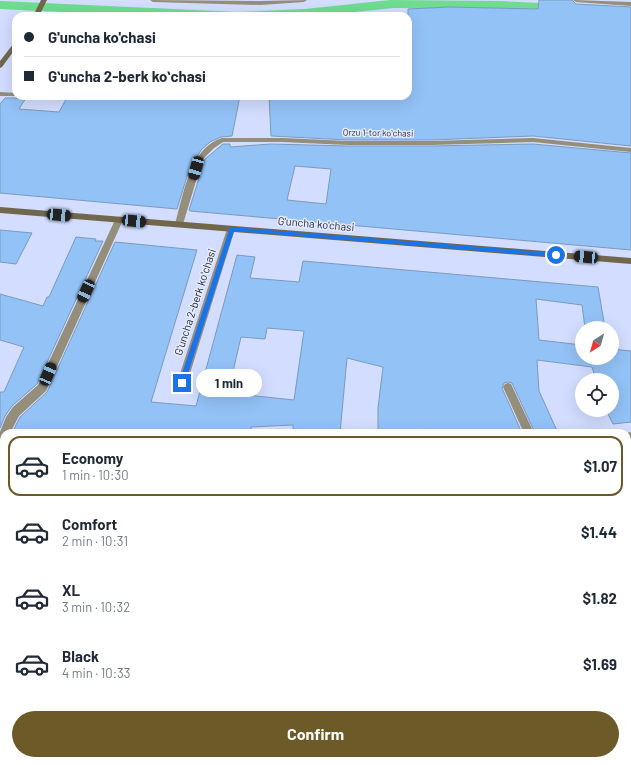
<!DOCTYPE html>
<meta charset="utf-8">
<style>
body{margin:0;font-family:Barlow,sans-serif;background:#f6f6f7;color:#1f2937;height:100vh;display:flex;flex-direction:column;font-size:15px;white-space:nowrap}
*{box-sizing:border-box;margin:0}
p{font-size:13px;color:#747a83}
.icon{flex:none;width:22px;height:22px;fill:none;stroke:currentColor;stroke-width:2;stroke-linecap:round;stroke-linejoin:round}
.map{position:relative;flex:1;overflow:hidden}
.panel{position:absolute;left:0px;top:429px;width:631px;height:336px;display:flex;flex-direction:column;background:#fff;border-radius:12px 12px 0 0;box-shadow:0 4px 16px #0002}
.panel>*{flex:none}
.guide{position:absolute;left:12px;top:12px;width:400px;height:88px;border-radius:12px;box-shadow:0 4px 16px #0002;display:grid;align-content:center;height:88px;padding:0 12px;background:#fff}
.needle{width:26px;rotate:217deg}
.controls{position:absolute;left:575px;top:321px;display:grid;gap:8px}
.controls a{display:grid;place-items:center;width:44px;height:44px;border-radius:50%;background:#fff;box-shadow:0 4px 16px #0002;font-size:20px}
.end{position:absolute;width:18px;height:18px;margin:-9px;border:5px solid #1a73e8;background:#fff;box-shadow:0 0 0 2px #fff}
.from{border-radius:50%}
.bubble{position:absolute;height:28px;border-radius:14px;background:#fff;box-shadow:0 4px 16px #0002;font-size:13px;font-weight:700;line-height:28px;text-align:center}
.car{position:absolute;width:12px;height:24px;margin:-12px -6px;border-radius:5px;box-shadow:0 0 3px 1px #0007;background:linear-gradient(#222 24%,#8ab4d8 0 40%,#222 0 76%,#8ab4d8 0 86%,#222 0)}
.guide b{display:flex;align-items:center;gap:14px;height:38px;font-size:15px}
.guide b+b{border-top:1px solid #e0e1e3}
.guide i{width:10px;height:10px;background:#1f2937}
ul{padding:7px 0 0;list-style:none}
li{display:flex;align-items:center;gap:12px;height:60px;margin:0 8px 6px;padding:0 4px;border:2px solid transparent;border-radius:12px}
li div{flex:1}
li b{display:block;font-size:15px}
li em{font-style:normal;font-weight:700}
li.selected{border-color:#6c5b29}
li>.icon{width:36px;height:36px;stroke-width:1.5}
.action{display:flex;gap:8px;margin-top:auto;padding:8px 12px}
.action a{flex:1;height:46px;border-radius:24px;background:#6c5b29;color:#fff;font-size:16px;font-weight:700;line-height:46px;text-align:center}
.map>svg:first-child{display:block}
</style>
<div class="map">
<svg width="631" height="765" viewBox="0 0 631 765">
<rect width="100%" height="100%" fill="#d2ddff"/>
<g fill="none" stroke-linecap="round" stroke-linejoin="round">
<g fill="#6fdc90" fill-rule="evenodd">
<path d="M 390,0 L 498,1 L 631,7 L 631,15 L 498,9 L 393,8 L 318,16 L 144,16 L 0,9 L 0,1 L 238,12 L 305,9 Z"/>
<rect x="627" y="632" width="4" height="30"/>
<path d="M 97,761 L 140,761 L 138,765 L 95,765 Z"/>
</g>
</g>
<g fill="#93c2f6" stroke="#7c9abb" fill-rule="evenodd">
<path d="M 539,0 L 572,0 L 576,4 L 631,7 L 631,146 L 533,136 L 431,140 L 348,140 L 271,136 L 269,96 L 408,96 L 408,9 L 449,7 L 538,9 Z"/>
<path d="M 68,96 L 120,99 L 121,96 L 240,96 L 232,136 L 221,137 L 210,142 L 201,150 L 188,173 L 177,209 L 0,193 L 0,104 L 5,98 L 26,98 L 19,109 L 59,112 Z"/>
<path d="M 223,144 L 230,144 L 230,147 L 271,144 L 348,146 L 431,146 L 533,144 L 631,153 L 631,250 L 190,211 L 189,210 L 205,159 ZM 295,166 L 331,169 L 326,204 L 287,200 Z"/>
<path d="M 0,230 L 32,233 L 16,264 L 0,262 Z"/>
<path d="M 76,237 L 96,239 L 95,241 L 103,241 L 37,384 L 12,406 L 5,416 L 0,428 L 0,392 L 4,392 L 24,347 L 0,340 L 0,294 L 43,306 L 47,297 L 49,297 Z"/>
<path d="M 115,242 L 197,250 L 151,402 L 196,406 L 237,255 L 255,257 L 250,278 L 299,282 L 303,261 L 598,287 L 605,328 L 585,328 L 582,305 L 536,299 L 539,340 L 582,345 L 582,358 L 612,358 L 612,349 L 631,351 L 631,422 L 613,424 L 606,410 L 612,410 L 612,380 L 596,380 L 592,367 L 537,360 L 539,391 L 558,433 L 535,433 L 512,383 L 508,382 L 504,383 L 502,388 L 522,433 L 431,433 L 430,429 L 412,433 L 378,433 L 378,408 L 383,367 L 347,358 L 340,433 L 293,433 L 293,425 L 251,427 L 251,433 L 12,433 L 20,417 L 47,392 ZM 267,328 L 304,331 L 294,400 L 228,393 L 241,337 L 265,339 Z"/>
</g>
<g fill="none" stroke-linecap="round" stroke-linejoin="round">
<g fill="#948e7b" fill-rule="evenodd">
<path d="M 508,383 L 511,384 L 534,433 L 524,433 L 503,387 L 505,384 Z"/>
<path d="M 4,649 L 4,661 L 0,663 L 0,651 Z"/>
</g>
<g fill="#948e7b" fill-rule="evenodd">
<path d="M 150,0 L 260,1 L 307,0 L 304,2 L 260,5 L 153,2 Z"/>
<path d="M 573,0 L 631,2 L 631,6 L 576,2 Z"/>
<path d="M 0,92 L 16,93 L 16,96 L 19,96 L 0,96 Z"/>
<path d="M 29,96 L 61,96 L 64,98 L 61,100 L 32,98 Z"/>
<path d="M 222,138 L 282,138 L 348,141 L 431,141 L 533,138 L 631,148 L 631,152 L 533,142 L 431,145 L 348,145 L 282,142 L 223,142 L 214,148 L 204,158 L 200,168 L 183,224 L 179,227 L 176,226 L 175,224 C 183,196 190,147 222,138 Z"/>
<path d="M 119,217 L 123,220 L 46,391 L 19,416 L 10,433 L 4,433 L 4,447 L 0,449 L 0,432 L 6,417 L 13,407 L 38,385 L 115,220 Z"/>
<path d="M 231,226 L 235,229 L 187,383 L 186,386 L 182,387 L 178,386 L 177,383 L 227,229 Z"/>
<path d="M 631,432 L 631,442 L 627,443 L 627,433 Z"/>
<path d="M 631,494 L 631,504 L 627,505 L 627,495 Z"/>
<path d="M 627,713 L 631,715 L 631,740 L 627,738 Z"/>
</g>
<g fill="#70674d" fill-rule="evenodd">
<path d="M 41,0 L 47,0 L 39,16 L 33,16 Z"/>
<path d="M 16,42 L 16,48 L 2,67 L 0,68 L 0,61 L 14,43 Z"/>
<path d="M 0,207 L 631,258 L 631,264 L 0,213 Z"/>
<path d="M 627,562 L 631,563 L 631,575 L 627,574 Z"/>
<path d="M 4,713 L 4,727 L 0,728 L 0,714 Z"/>
</g>
<path stroke="#6e768d" stroke-width="3" stroke-dasharray="2 4" stroke-linecap="butt" d="M 627,470 L 631,469"/>
<path stroke="#6e768d" stroke-width="4" stroke-dasharray="2.5 5" stroke-linecap="butt" d="M 0,674 L 4,673"/>
</g>
<path fill="#1a73e8" d="M 230,227 L 556,253 L 559,255 L 556,257 L 234,231 L 185,383 L 182,386 L 179,383 Z"/>
<g text-anchor="middle" stroke-width="3" stroke-linejoin="round" paint-order="stroke">
<g font-size="9" fill="#242938" stroke="#e5ebfc">
<text transform="translate(378 133) rotate(1)" y="3">Orzu 1-tor koʻchasi</text>
</g>
<g font-size="11" fill="#242938" stroke="#e5ebfc">
<text transform="translate(316 224) rotate(5)" y="4">G'uncha ko'chasi</text>
<text transform="translate(195 302) rotate(-72)" y="4">Gʻuncha 2-berk koʻchasi</text>
</g>
</g>
</svg>
<div class="controls">
<a><svg class="needle" viewBox="-14 -14 28 28"><path d="M0-13l5 13h-10z" fill="#e53935"/><path d="M0 13l5-13h-10z" fill="#747a83"/></svg></a>
<a><svg class="icon" aria-label="locate" viewBox="0 0 24 24"><circle cx="12" cy="12" r="6"/><path d="M12 2v4M12 18v4M2 12h4M18 12h4"/></svg></a>
</div>
<i class="end from" style="left:556px;top:255px"></i>
<i class="end" style="left:182px;top:383px"></i>
<div class="bubble" style="left:196px;top:369px;width:66px">1 min</div>
<i class="car" style="left:196px;top:168px;rotate:196deg"></i>
<i class="car" style="left:59px;top:215px;rotate:95deg"></i>
<i class="car" style="left:134px;top:221px;rotate:95deg"></i>
<i class="car" style="left:586px;top:257px;rotate:275deg"></i>
<i class="car" style="left:86px;top:291px;rotate:205deg"></i>
<i class="car" style="left:48px;top:374px;rotate:23deg"></i>
<div class="guide">
<b><i class="from"></i>G'uncha ko'chasi</b>
<b><i></i>Gʻuncha 2-berk koʻchasi</b>
</div>
<section class="panel">
<ul>
<li class="selected"><svg class="icon" aria-label="car" viewBox="0 0 24 24"><path d="M5 17H2v-5l4-1 3-4h7l3 4 3 1v5h-3M9 17h6M6 11h13"/><circle cx="7" cy="17" r="2"/><circle cx="17" cy="17" r="2"/></svg><div><b>Economy</b><p>1 min · 10:30</p></div><em>$1.07</em></li>
<li><svg class="icon" aria-label="car" viewBox="0 0 24 24"><path d="M5 17H2v-5l4-1 3-4h7l3 4 3 1v5h-3M9 17h6M6 11h13"/><circle cx="7" cy="17" r="2"/><circle cx="17" cy="17" r="2"/></svg><div><b>Comfort</b><p>2 min · 10:31</p></div><em>$1.44</em></li>
<li><svg class="icon" aria-label="car" viewBox="0 0 24 24"><path d="M5 17H2v-5l4-1 3-4h7l3 4 3 1v5h-3M9 17h6M6 11h13"/><circle cx="7" cy="17" r="2"/><circle cx="17" cy="17" r="2"/></svg><div><b>XL</b><p>3 min · 10:32</p></div><em>$1.82</em></li>
<li><svg class="icon" aria-label="car" viewBox="0 0 24 24"><path d="M5 17H2v-5l4-1 3-4h7l3 4 3 1v5h-3M9 17h6M6 11h13"/><circle cx="7" cy="17" r="2"/><circle cx="17" cy="17" r="2"/></svg><div><b>Black</b><p>4 min · 10:33</p></div><em>$1.69</em></li>
</ul>
<div class="action"><a>Confirm</a></div>
</section>
</div>
